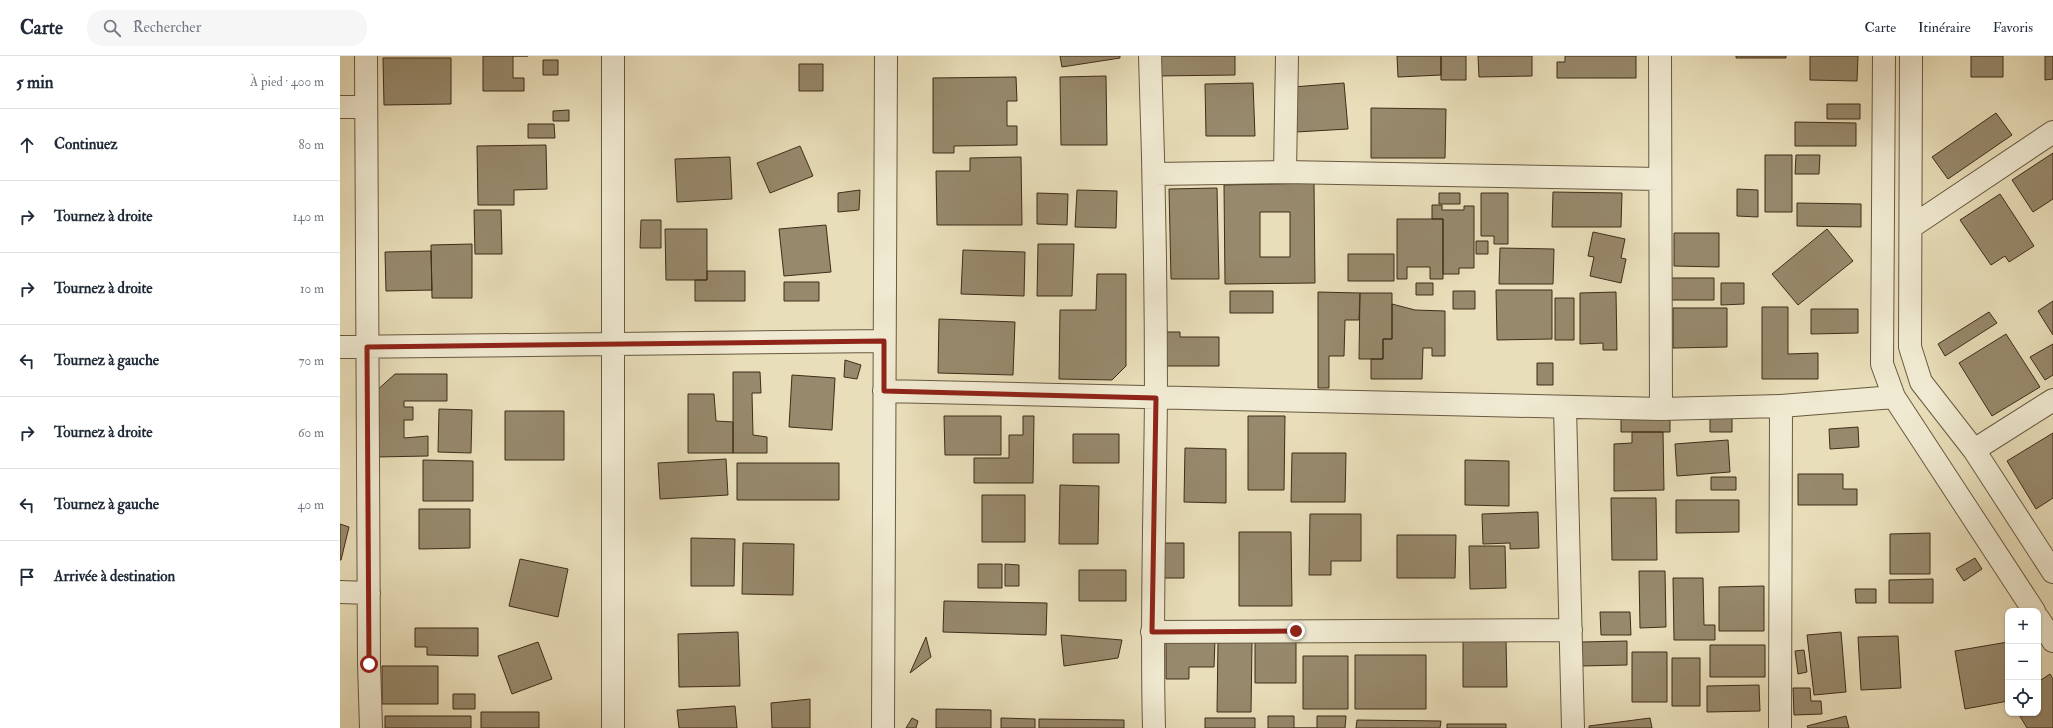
<!DOCTYPE html>
<html lang="fr">
<meta charset="utf-8">
<style>
body{margin:0;font-family:"IM FELL Double Pica",serif;background:#f6f6f7;color:#1f2937}
.controls{position:absolute;right:12px;bottom:12px;display:grid;overflow:hidden;border-radius:8px;box-shadow:0 1px 3px #0004}
.controls button{width:36px;height:36px;display:grid;place-items:center;padding:0;border:0;border-bottom:1px solid #e0e1e3;background:#fff;color:#1f2937;font:20px sans-serif}
.stop{position:absolute;width:12px;height:12px;margin:-9px;border:3px solid #8f2418;border-radius:50%;background:#fff}
.stop.end{background:#8f2418;border-color:#fff;box-shadow:0 1px 4px #0008}
.list{margin:0;padding:0;list-style:none}
h2{display:flex;justify-content:space-between;align-items:center;height:52px;margin:0;padding:0 16px;font-size:17px}
h2 small{font-size:13px;font-weight:400;color:#747a83}
.list li{display:grid;grid-template-columns:26px 1fr auto;gap:12px;align-items:center;box-sizing:border-box;height:72px;padding:0 16px;border-top:1px solid #e0e1e3}
.list b{display:block;font-size:15px;white-space:nowrap}
.list em{font-size:13px;font-style:normal;color:#747a83}
.icon{flex:none;width:22px;height:22px;fill:none;stroke:currentColor;stroke-width:2;stroke-linecap:round;stroke-linejoin:round}
.map{position:relative;flex:none;width:1713px;height:672px;overflow:hidden}
header{display:flex;align-items:center;gap:24px;box-sizing:border-box;height:56px;padding:0 20px;background:#fff;border-bottom:1px solid #e0e1e3}
header strong{font-size:19px}
nav{display:flex;gap:22px;margin-inline-start:auto;font-size:14px}
.search{width:280px;height:36px;background:#f6f6f7;display:flex;align-items:center;gap:10px;box-sizing:border-box;padding:0 14px;border-radius:16px;color:#747a83;font-size:15px}
main{display:flex}
aside{flex:1;background:#fff}
.map>svg:first-child{display:block}
</style>
<header>
<strong>Carte</strong>
<div class="search"><svg class="icon" aria-label="search" viewBox="0 0 24 24"><circle cx="10" cy="10" r="6"/><path d="M15 15l6 6"/></svg>Rechercher</div>
<nav><a>Carte</a><a>Itinéraire</a><a>Favoris</a></nav>
</header>
<main>
<aside>
<h2>5 min<small>À pied · 400 m</small></h2>
<ul class="list">
<li><svg class="icon" aria-label="ahead" viewBox="0 0 24 24"><path d="M12 20V5M6 11l6-6 6 6"/></svg><div><b>Continuez</b></div><em>80 m</em></li>
<li><svg class="icon" aria-label="right" viewBox="0 0 24 24"><path d="M7 20v-9h11M14 6l5 5-5 5"/></svg><div><b>Tournez à droite</b></div><em>140 m</em></li>
<li><svg class="icon" aria-label="right" viewBox="0 0 24 24"><path d="M7 20v-9h11M14 6l5 5-5 5"/></svg><div><b>Tournez à droite</b></div><em>10 m</em></li>
<li><svg class="icon" aria-label="left" viewBox="0 0 24 24"><path d="M17 20v-9H6M10 6l-5 5 5 5"/></svg><div><b>Tournez à gauche</b></div><em>70 m</em></li>
<li><svg class="icon" aria-label="right" viewBox="0 0 24 24"><path d="M7 20v-9h11M14 6l5 5-5 5"/></svg><div><b>Tournez à droite</b></div><em>60 m</em></li>
<li><svg class="icon" aria-label="left" viewBox="0 0 24 24"><path d="M17 20v-9H6M10 6l-5 5 5 5"/></svg><div><b>Tournez à gauche</b></div><em>40 m</em></li>
<li><svg class="icon" aria-label="arrive" viewBox="0 0 24 24"><path d="M6 21V4h12l-3 4 3 4H6"/></svg><div><b>Arrivée à destination</b></div></li>
</ul>
</aside>
<div class="map">
<svg width="1713" height="672" viewBox="0 0 1713 672">
<rect width="100%" height="100%" fill="#e8deb9"/>
<filter id="stains"><feTurbulence type="fractalNoise" baseFrequency=".005" numOctaves="4"/><feColorMatrix values="0 0 0 0 .2 0 0 0 0 .09 0 0 0 0 .02 0 0 0 .5 -.17"/></filter>
<radialGradient id="worn" r=".72"><stop offset=".6" stop-color="#630" stop-opacity="0"/><stop offset="1" stop-color="#630" stop-opacity=".3"/></radialGradient>
<path fill="#97896c" stroke="#3f2d19" fill-rule="evenodd" d="M143,0h45h-15v22h11v13h-41z
M720,0h60v2l-58,9z
M816,0h79v19l-79,1z
M1057,0h44v19l-43,2z
M1101,0h25v24h-25z
M1138,0h54v20l-53,1z
M1225,0h71v22h-79v-16h8z
M1396,0h50v2h-50z
M1470,0h48l-1,25 -47,-1z
M1631,0h32v21h-32z
M1705,0h8v23l-8,1z
M43,2h68v46l-67,1z
M203,4h15v15h-15z
M459,8h24v27h-24z
M766,20l1,69h-46l-1,-68z
M676,21l1,24h-10v25h10v19l-63,1v7h-21v-75z
M913,27l2,53h-49l-1,-52z
M1004,27l4,46 -52,3 -3,-45z
M1487,48h33v15h-33z
M1031,52l75,1 -1,49h-74z
M229,54v11h-16v-10z
M1656,57l16,22 -64,44 -16,-22z
M1455,66l61,1v23h-61z
M188,68h26l1,14h-27z
M206,89l1,44 -33,1v15h-36l-1,-59z
M460,90l13,30 -43,17 -13,-30z
M1713,97v46l-20,13 -21,-32z
M1425,99h27v57h-27z
M1456,99h24l-1,19h-24z
M390,101l2,42 -55,3 -2,-43z
M681,101l1,68h-85l-1,-54h34v-13z
M974,127l1,100 -90,1 -1,-99zM920,156h30v45h-30z
M877,132l2,91h-48l-2,-90z
M1397,133l21,1v27l-21,-1z
M520,134l-1,20 -21,2v-19z
M737,134l40,1 -1,37 -41,-1z
M1213,136l69,1 -1,34h-69z
M697,137l31,1 -1,31 -30,-1z
M1099,137h21v11h-21z
M1141,137h27v51h-14v-8h-13z
M1660,138l34,52 -25,16 -4,-6 -14,9 -31,-45z
M1457,147l64,1v23l-64,-1z
M1092,149h10v5h22v-4h10v62h-15v6h-16v-55h-11z
M134,154h27l1,44h-27z
M1057,163h46v60h-13v-12h-23v12h-10z
M301,164h20v28h-21z
M486,169l5,47 -47,4 -5,-47z
M325,173h42v51h-41z
M1487,173l26,32 -55,44 -26,-31z
M1253,176l32,7 -4,19 5,1 -5,24 -31,-7 4,-19 -6,-1z
M1334,177h45v34l-45,-1z
M1136,185h12v13h-12z
M132,188v54h-40l-1,-53z
M698,188h36l-2,52h-35z
M1160,192l54,1 -1,35h-54z
M623,194l62,2 -1,44 -63,-2z
M91,195l1,39 -46,1 -1,-39z
M1008,198h46v27h-46z
M367,215h38v30h-50v-21h12z
M757,218h29v92l-14,14 -53,-1 1,-69h36z
M1330,222h44v22h-44z
M444,226h35v19h-35z
M1076,227h17v12h-17z
M1381,227h23v21l-23,1z
M1156,234h56v49l-55,1z
M890,235h43v22h-43z
M1113,235h22v18h-22z
M978,236l42,1 -1,27h-14l-1,36h-15v32h-11z
M1276,236l1,58h-14v-7l-23,1v-51z
M1020,237h32v46h-9v20h-24z
M1215,242h19v42h-19z
M1713,245v34l-15,-24z
M1052,248l23,6 30,1v45h-13v-8h-9l-1,31h-51v-20h12v-20h9z
M1422,251h26v47l30,-1v26h-56z
M1333,252h54v39l-54,1z
M1471,253h47v24l-47,1z
M1649,256l8,11 -52,33 -7,-12z
M599,263l76,3 -2,53 -75,-2z
M826,276h14v5h39v29h-53z
M1666,278l34,53 -48,29 -33,-53z
M1713,288v31l-8,5 -15,-23z
M505,304l16,5 -4,14 -13,-2z
M1197,307h16v22h-16z
M393,316h27l1,21h-9l1,42 14,2v16h-34z
M55,318h52v27h-43v6h9v13h-9v18l24,-2v20l-52,1 -1,-65z
M452,319l43,3 -3,52 -43,-3z
M348,338h26l2,27 17,1v31h-45z
M99,353l33,1 -1,43 -33,-1z
M165,355h59v49h-59z
M604,360h57v39h-56z
M683,360h11l-1,67h-59v-25h35v-23h14z
M908,360h37l-1,74h-36z
M1281,360h49v16h-49z
M1370,361h22v15h-22z
M1518,371l1,20 -29,2 -1,-20z
M1292,376h31l1,58 -50,1v-47l18,-1z
M1713,377v65l-17,11 -29,-48z
M733,378h46v29h-46z
M1388,384l2,32 -53,4 -2,-32z
M845,392l41,1v54l-42,-1z
M952,397h54l-1,49h-54z
M386,403l2,36 -68,4 -2,-36z
M83,404l50,1v40h-50z
M1125,404l44,1v45l-44,-1z
M397,407h102v37h-102z
M1458,418h45v15h14v16h-59z
M1371,421h25v13h-25z
M720,429l39,1 -1,58h-39z
M642,439h43v47h-43z
M1271,442h45l1,62h-45z
M1336,444h63v32l-63,1z
M79,453h51v39l-51,1z
M1198,456l1,36 -29,1v-6l-27,1 -1,-30z
M970,458h51v47h-30v14h-22z
M0,468l9,3 -8,33h-1z
M899,476h52l1,74h-53z
M1590,477v41h-40v-40z
M1057,479h59l-1,43h-58z
M351,482l44,1 -1,47h-43z
M403,487l51,1 -1,51 -51,-1z
M821,487h23v35h-23z
M1129,490h36l1,42 -36,1z
M1635,502l7,11 -18,12 -8,-12z
M180,503l48,10 -10,48 -49,-11z
M638,508h24v24h-24z
M665,508l14,1v21h-14z
M739,514h47v31h-47z
M1299,515h26l1,56 -26,1z
M1333,522h30l1,47h11v15h-41z
M1593,523v24h-44v-23z
M1424,530v45h-45v-44z
M1515,533h21v14h-20z
M604,545l103,2 -1,32 -103,-3z
M1260,556h30l1,23h-30z
M75,572h63v28l-51,-1v-8h-12z
M915,575h41v52h-41z
M398,576l2,54 -61,1 -1,-53z
M1501,576l5,60 -32,3 -7,-60z
M721,579l61,5 -4,18 -54,8z
M1558,580l3,52 -40,2 -3,-53z
M586,581l5,20 -21,16z
M826,584h49l-1,27h-25v12h-23z
M1123,584h43l1,47h-44z
M1287,585v24l-45,1v-24z
M198,586l14,37 -40,15 -14,-38z
M878,586h34l-1,70h-34z
M1668,586v59l-43,8 -10,-58z
M1370,589h55v32h-55z
M1464,594l3,22 -9,2 -3,-23z
M1292,596h35v50h-35z
M1015,599h71v54h-71z
M963,600h45v53h-45z
M1332,602h28v48h-28z
M42,610h56v38h-56z
M1710,618l3,5v49h-26l-9,-15h20v-31z
M1419,629l1,26 -53,1v-26z
M1453,632h17l1,13h10l1,13 -28,1z
M113,638h22v15h-22z
M470,643v29h-38l-1,-25z
M395,650l2,22h-58l-2,-18z
M596,653l55,1v18h-55z
M141,656h58v16h-58z
M45,660h86v12h-86z
M928,660h26v12h23v-12h29l-1,12h-77z
M1506,660l3,12h-41l-1,-2z
M572,662l6,3 -2,7h-10z
M661,662l34,1v9h-34z
M865,662h50v10h-50z
M1310,662l2,10h-63v-2z
M699,663l85,1v8h-85z
M1017,664l84,1 -1,7h-84z
M1107,668h59v4h-59z"/>
<g fill="none" stroke-linecap="round" stroke-linejoin="round">
<g stroke="#695941" stroke-width="24">
<path id="minor" d="M26,0l3,608 2,64
M273,0v672
M810,0c4,114 6,227 6,341 -1,110 -5,221 -2,331
M1320,0l1,353
M1544,0l-2,308 12,33 140,214
M1571,0l-1,291 11,35 53,68 79,122
M0,51h26
M945,116l2,-116
M814,118l131,-2 374,7
M1571,171l142,-95
M0,291l544,-6
M544,335l777,18 120,-3 113,-9
M1225,352l8,320
M1634,394l79,-50
M0,536l29,1
M1698,562l15,23
M812,576l419,-2
M543,672l3,-672
M1440,672l1,-322"/>
</g>
<use href="#minor" stroke="#f0ead2" stroke-width="22"/>
</g>
<g fill="none" stroke-linecap="round" stroke-linejoin="round">
<path stroke="#8f2418" stroke-width="5" d="M29,608l-2,-317 517,-6v50l272,7 -4,234 144,-1"/>
</g>
<rect width="100%" height="100%" filter="url(#stains)"/>
<rect width="100%" height="100%" fill="url(#worn)"/>
</svg>
<div class="controls">
<button>+</button>
<button>−</button>
<button><svg class="icon" aria-label="locate" viewBox="0 0 24 24"><circle cx="12" cy="12" r="6"/><path d="M12 2v4M12 18v4M2 12h4M18 12h4"/></svg></button>
</div>
<div class="stop" style="left:29px;top:608px"></div>
<div class="stop end" style="left:956px;top:575px"></div>
</div>
</main>
